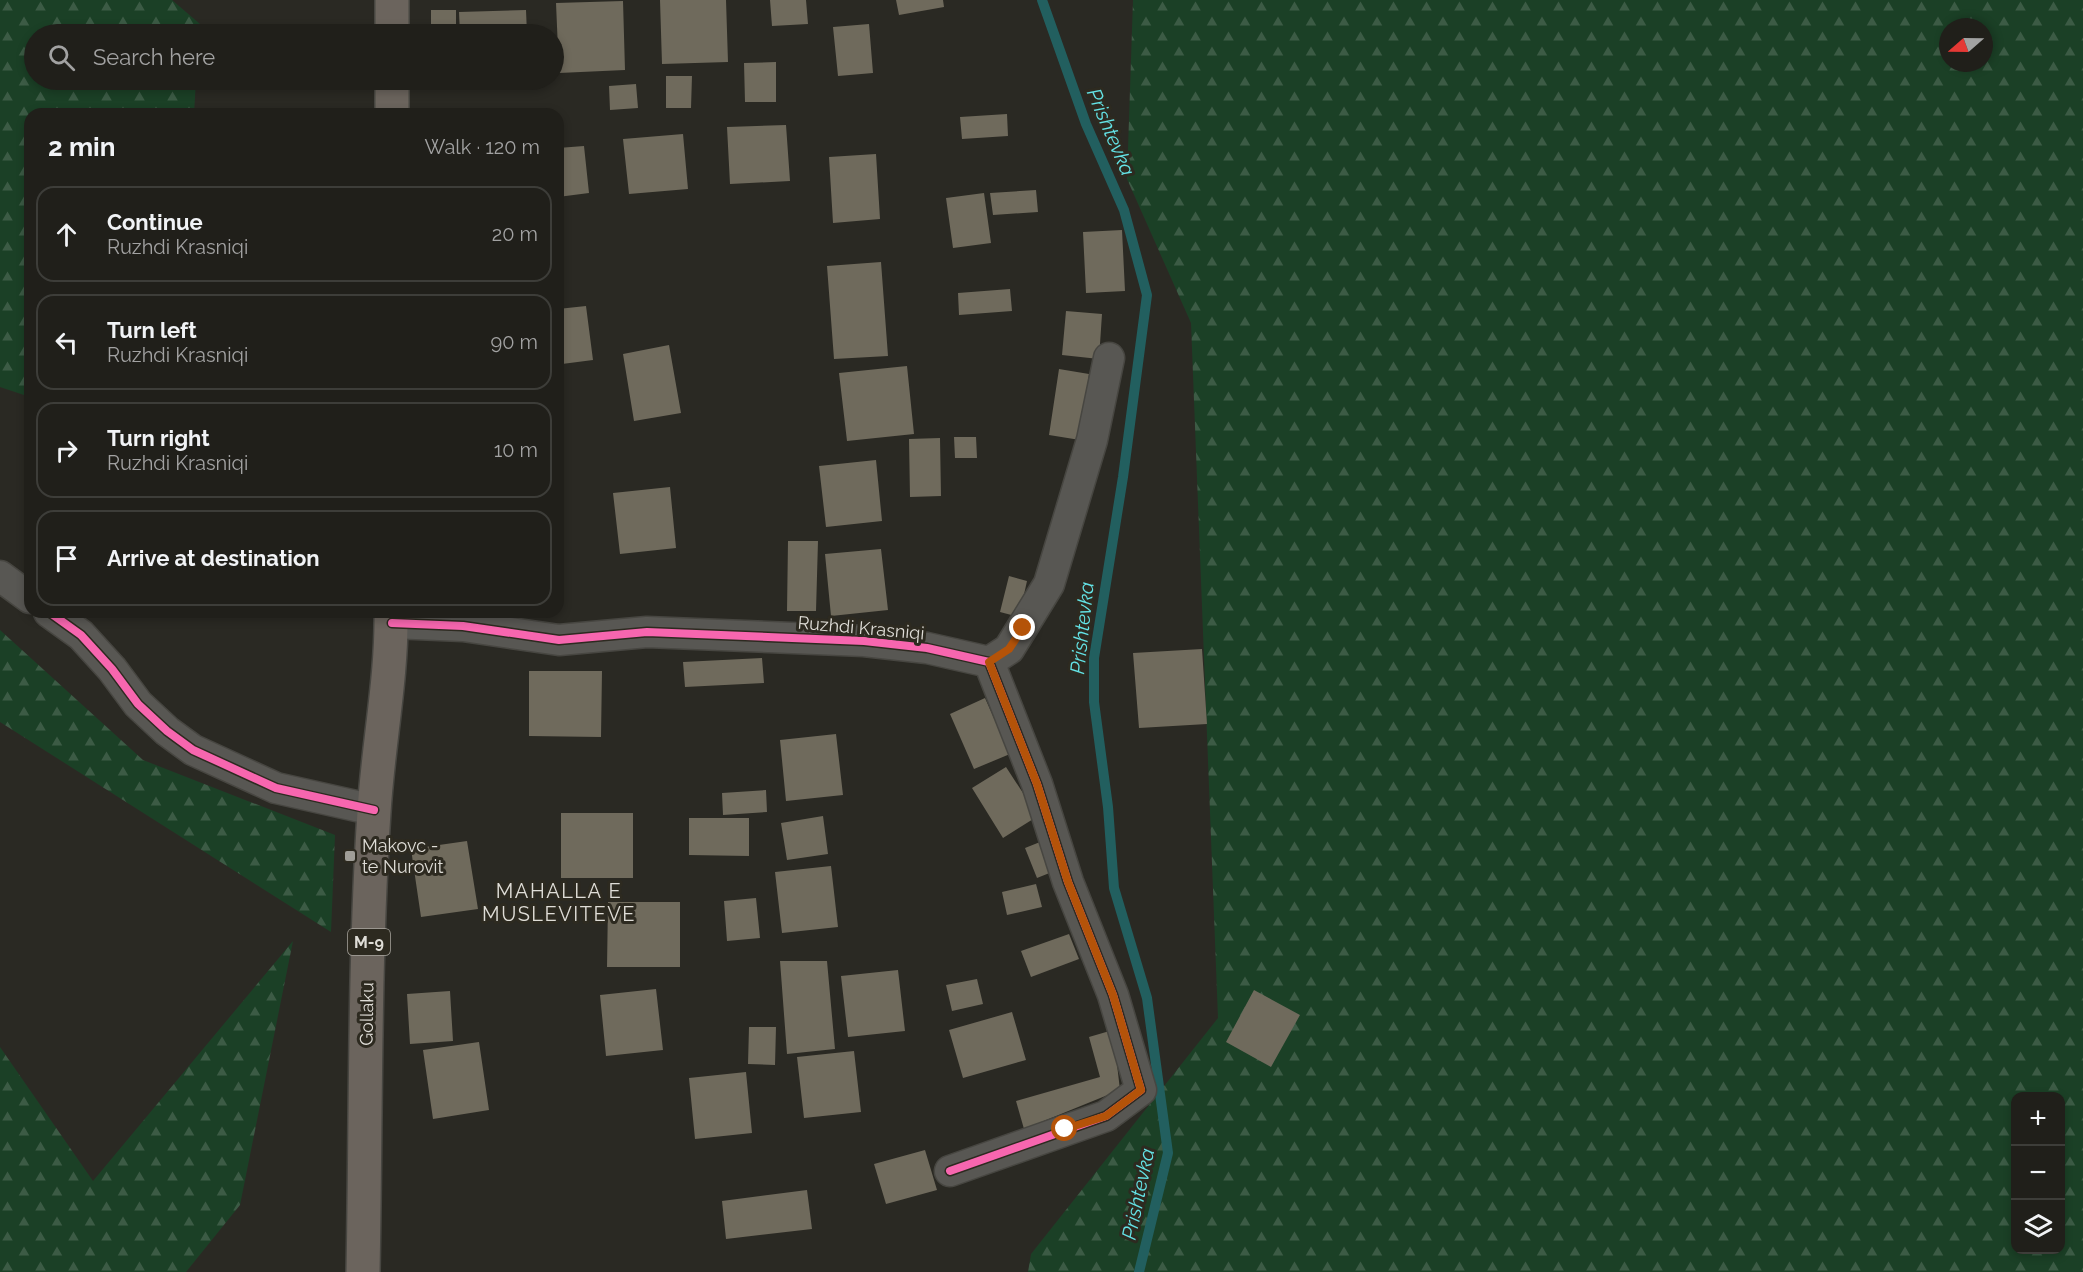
<!DOCTYPE html>
<meta charset="utf-8">
<style>
body{margin:0;font-family:Raleway,sans-serif;background:#2d2c27;color:#f1f3f6}
.controls{position:absolute;right:18px;bottom:18px;display:grid;overflow:hidden;border-radius:12px;box-shadow:0 3px 9px #0003}
.controls button{width:54px;height:54px;display:grid;place-items:center;padding:0;border:0;border-bottom:2px solid #3d3d39;background:#201f1a;color:#f1f3f6;font:30px sans-serif}
.compass{position:absolute;left:1939px;top:18px;width:54px;height:54px;border-radius:50%;background:#201f1a;box-shadow:0 3px 9px #0003;rotate:250deg}
.stop{position:absolute;width:18px;height:18px;margin:-14px;border:4px solid #b45309;border-radius:50%;background:#fff}
.stop.end{background:#b45309;border-color:#fff;box-shadow:0 2px 6px #0008}
.list{margin:0;padding:0;list-style:none}
h2{display:flex;justify-content:space-between;align-items:center;height:78px;margin:0;padding:0 24px;font-size:26px}
h2 small{font-size:20px;font-weight:400;color:#a2a2a2}
.list li{display:grid;grid-template-columns:39px 1fr auto;gap:18px;align-items:center;box-sizing:border-box;height:96px;margin:0 12px 12px;padding:0 12px;border:2px solid #3d3d39;border-radius:18px}
.list b{display:block;font-size:22px;white-space:nowrap}
.list p{margin:0;font-size:20px;white-space:nowrap;color:#a2a2a2}
.list em{font-size:20px;font-style:normal;color:#a2a2a2}
.icon{flex:none;width:33px;height:33px;fill:none;stroke:currentColor;stroke-width:2;stroke-linecap:round;stroke-linejoin:round}
.map{position:relative;flex:none;width:2083px;height:1272px;overflow:hidden}
.search{position:absolute;background:#201f1a;box-shadow:0 3px 9px #0003;left:24px;top:24px;width:540px;height:66px;display:flex;align-items:center;gap:15px;box-sizing:border-box;padding:0 21px;border-radius:33px;color:#a2a2a2;font-size:22px}
.panel{position:absolute;background:#201f1a;box-shadow:0 3px 9px #0003;left:24px;top:108px;width:540px;height:510px;border-radius:18px}
.map>svg:first-child{display:block}
</style>
<div class="map">
<svg width="2083" height="1272" viewBox="0 0 2083 1272">
<defs>
<pattern id="forest-firs" width="22" height="20" patternUnits="userSpaceOnUse" patternTransform="scale(1.5)"><rect width="22" height="20" fill="#1b4026"/><path d="M5 1l3.5 6h-7zM16 11l3.5 6h-7z" fill="#3c5b45"/></pattern>
</defs>
<rect width="100%" height="100%" fill="#2a2923"/>
<path fill="url(#forest-firs)" fill-rule="evenodd" d="M0,0h172l28,24 -1,10h-165v46h162l-2,34h-164v283l-30,-10z
M1133,0h950v1272h-1055l3,-18 187,-236 -27,-695 -64,-144zM1948,27h36v36h-36zM2016,1096h44v154h-44z
M0,630l143,130 192,75 -4,97 -331,-210z
M293,941l-53,264 -54,67h-186v-225l93,134z"/>
<g fill="none" stroke-linecap="round" stroke-linejoin="round">
<path stroke="#225f5f" stroke-width="10" d="M1042,0l44,124 38,86 23,85 -24,182 -29,181v44l14,105 6,81 33,110 21,155 -29,119"/>
</g>
<path fill="#6f6a5c" d="M660,0h66l2,62 -66,2z
M770,0h36l2,24 -36,2z
M896,0h47l1,7 -45,8z
M623,1l2,69 -66,3 -3,-70z
M431,10h25v19h-25z
M526,10l1,24h-67l-1,-22z
M869,24l4,49 -35,3 -5,-49z
M776,62v40h-31l-1,-39z
M666,76h26l-1,32h-25z
M636,84l2,24 -28,2 -1,-24z
M1007,114l1,22 -46,3 -2,-22z
M786,125l4,56 -60,3 -3,-57z
M683,134l5,55 -59,5 -6,-55z
M584,146l5,47 -31,4v-49z
M876,154l4,65 -47,4 -4,-66z
M1036,190l2,22 -45,3 -3,-22z
M984,193l7,50 -38,5 -7,-50z
M1122,230l3,61 -39,2 -3,-61z
M881,262l7,94 -54,3 -7,-93z
M1010,289l2,22 -53,4 -1,-22z
M586,306l7,54 -31,4 -4,-33v-22z
M1066,311l36,3 -3,45 -37,-4z
M669,345l12,68 -47,8 -11,-67z
M907,366l7,68 -67,7 -8,-68z
M1059,369l30,5 -9,66 -31,-5z
M954,437h22l1,21h-22z
M940,438l1,58 -31,1 -1,-58z
M876,460l6,61 -56,6 -7,-61z
M670,487l6,61 -56,6 -7,-61z
M788,541h30l-2,70h-29z
M881,549l7,61 -57,6 -6,-62z
M1009,576l18,5 -8,36 -19,-5z
M1202,649l5,75 -68,4 -6,-75z
M762,658l2,25 -79,4 -2,-25z
M529,671h73l-1,66 -72,-1z
M985,698l25,56 -36,15 -24,-55z
M836,734l7,61 -57,6 -6,-61z
M1006,767l32,49 -35,22 -31,-50z
M766,790l1,22 -44,3 -1,-22z
M561,813h72v65h-72z
M823,816l5,38 -41,6 -6,-37z
M689,818h60v38l-60,-1z
M467,841l11,68 -57,8 -10,-68z
M1040,842l12,30 -15,6 -12,-30z
M831,866l7,61 -56,6 -7,-61z
M1036,884l6,23 -35,8 -5,-23z
M756,898l4,40 -33,3 -3,-40z
M608,902h72v65h-73z
M1069,934l10,25 -48,18 -10,-26z
M780,961h47l8,88 -48,5z
M898,970l7,61 -57,6 -7,-61z
M977,979l6,25 -31,7 -6,-26z
M656,989l7,61 -57,6 -6,-61z
M1254,990l46,25 -29,52 -45,-25z
M450,991l3,50 -43,3 -3,-50z
M1012,1012l14,48 -63,18 -14,-48z
M749,1027h27l-1,38 -27,-1z
M1113,1030l7,60 -96,39 -8,-28 84,-24 -11,-40z
M479,1042l10,68 -56,9 -10,-69z
M854,1051l7,61 -57,6 -7,-61z
M746,1072l6,61 -57,6 -6,-61z
M925,1150l12,40 -51,14 -12,-40z
M807,1190l5,39 -86,10 -4,-38z"/>
<g fill="none" stroke-linecap="round" stroke-linejoin="round">
<g stroke="#474641" stroke-width="33">
<path id="minor" d="M0,576l30,22
M49,612l32,23 31,34 26,35 29,27 26,19 83,38 98,22
M392,623l71,3 96,14 88,-8 217,9 63,7 62,14 48,122 31,98 45,113 28,95 -35,26 -156,55
M989,662l20,-13 40,-65 43,-144 17,-82"/>
</g>
<g stroke="#474641" stroke-width="36">
<path id="primary" d="M392,34v-34
M392,114v-34
M363,1272c3,-153 1,-307 11,-460 4,-67 18,-133 17,-200"/>
</g>
<use href="#minor" stroke="#585753" stroke-width="30"/>
<use href="#primary" stroke="#6b645d" stroke-width="33"/>
<g stroke="#2d2a20" stroke-width="11">
<path id="cycleway" d="M49,612l32,23 31,34 26,35 29,27 26,19 83,38 98,22
M392,623l71,3 96,14 88,-8 217,9 63,7 62,14 48,122 31,98 45,113 28,95 -35,26 -156,55"/>
</g>
<use href="#cycleway" stroke="#f766af" stroke-width="8"/>
</g>
<g fill="none" stroke-linecap="round" stroke-linejoin="round">
<path stroke="#b45309" stroke-width="8" d="M1023,628l-14,21 -20,13 48,122 31,98 45,113 28,95 -35,26 -41,13"/>
</g>
<rect fill="#a09e98" stroke="#2d2a20" stroke-width="2" x="344" y="850" width="12" height="12" rx="3"/>
<g text-anchor="middle" stroke-width="6" stroke-linejoin="round" paint-order="stroke">
<rect fill="#2d2a20" stroke="#aaa7a0" stroke-width="1.5" x="348" y="929" width="42" height="26" rx="4.5"/>
<g font-size="16" font-weight="bold" fill="#dfddd7">
<text x="369" y="948">M-9</text>
</g>
<g font-size="18" fill="#dfddd7" stroke="#2d2a20">
<text transform="translate(861 628) rotate(5)" y="6">Ruzhdi Krasniqi</text>
<text transform="translate(367 1014) rotate(-89)" y="6">Gollaku</text>
</g>
<g font-size="18" fill="#dfddd7" stroke="#2d2a20" text-anchor="start">
<text x="362" y="852">Makovc -<tspan x="362" dy="21">te Nurovit</tspan></text>
</g>
<g font-size="20" font-style="italic" fill="#64e4e7" stroke="#2d2a20">
<text transform="translate(1111 132) rotate(67)" y="7">Prishtevka</text>
<text transform="translate(1082 628) rotate(-84)" y="7">Prishtevka</text>
<text transform="translate(1138 1194) rotate(-78)" y="7">Prishtevka</text>
</g>
<g font-size="20" letter-spacing="1.5" fill="#dfddd7" stroke="#2d2a20">
<text x="559" y="898">MAHALLA E<tspan x="559" dy="23">MUSLEVITEVE</tspan></text>
</g>
</g>
</svg>
<div class="controls">
<button>+</button>
<button>−</button>
<button><svg class="icon" aria-label="layers" viewBox="0 0 24 24"><path d="M12 4l9 5-9 5-9-5zM3 14l9 5 9-5"/></svg></button>
</div>
<svg class="compass" viewBox="-18 -18 36 36"><path d="M0-13l5 13h-10z" fill="#e53935"/><path d="M0 13l5-13h-10z" fill="#a2a2a2"/></svg>
<div class="stop" style="left:1065px;top:1129px"></div>
<div class="stop end" style="left:1023px;top:628px"></div>
<div class="search"><svg class="icon" aria-label="search" viewBox="0 0 24 24"><circle cx="10" cy="10" r="6"/><path d="M15 15l6 6"/></svg>Search here</div>
<section class="panel">
<h2>2 min<small>Walk · 120 m</small></h2>
<ul class="list">
<li><svg class="icon" aria-label="ahead" viewBox="0 0 24 24"><path d="M12 20V5M6 11l6-6 6 6"/></svg><div><b>Continue</b><p>Ruzhdi Krasniqi</p></div><em>20 m</em></li>
<li><svg class="icon" aria-label="left" viewBox="0 0 24 24"><path d="M17 20v-9H6M10 6l-5 5 5 5"/></svg><div><b>Turn left</b><p>Ruzhdi Krasniqi</p></div><em>90 m</em></li>
<li><svg class="icon" aria-label="right" viewBox="0 0 24 24"><path d="M7 20v-9h11M14 6l5 5-5 5"/></svg><div><b>Turn right</b><p>Ruzhdi Krasniqi</p></div><em>10 m</em></li>
<li><svg class="icon" aria-label="arrive" viewBox="0 0 24 24"><path d="M6 21V4h12l-3 4 3 4H6"/></svg><div><b>Arrive at destination</b></div></li>
</ul>
</section>
</div>
